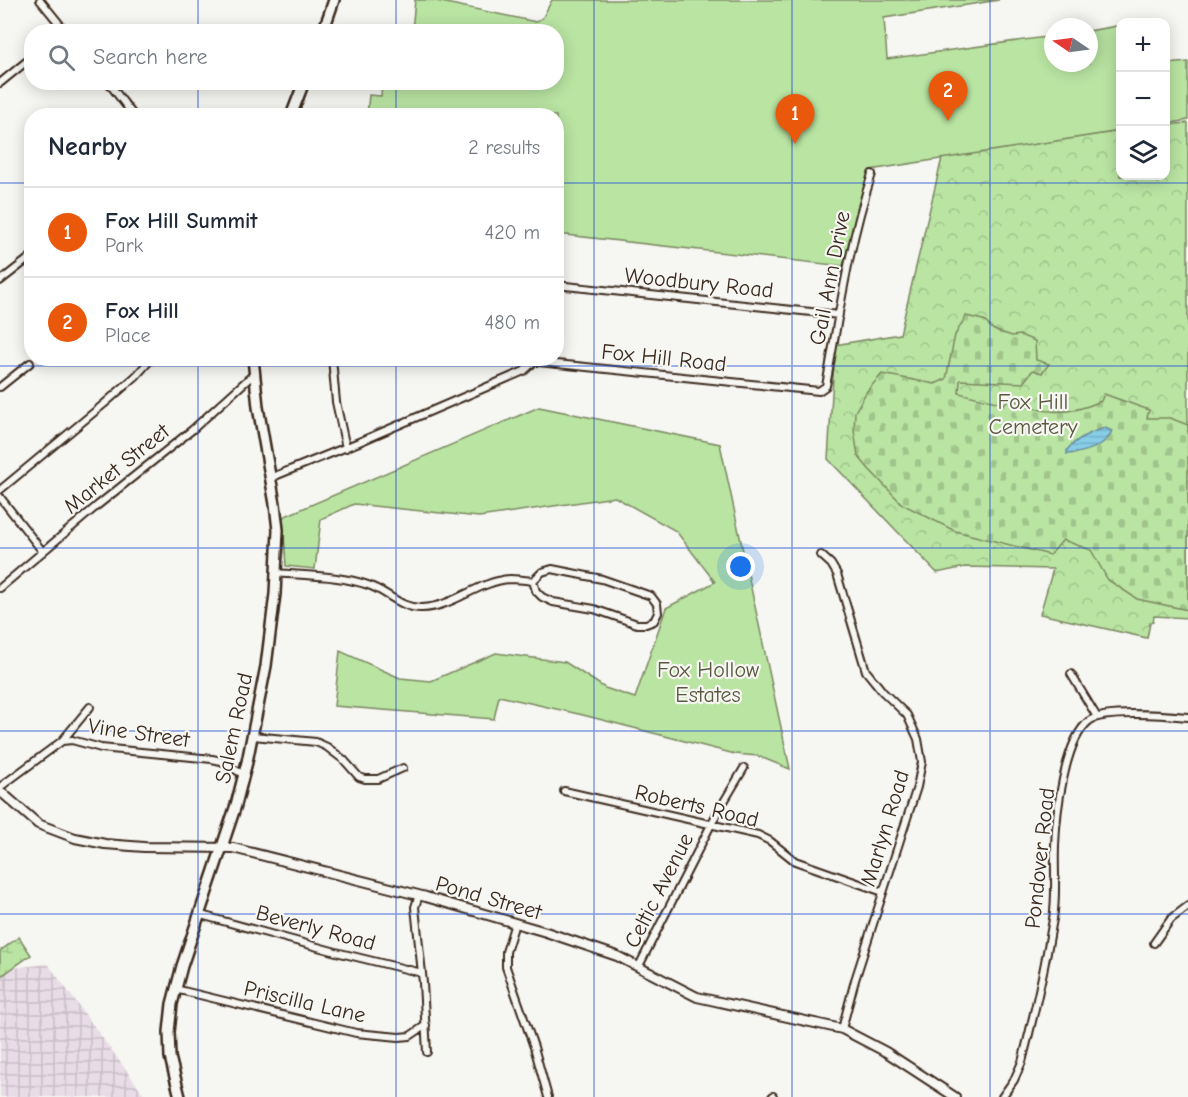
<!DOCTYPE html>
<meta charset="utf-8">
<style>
body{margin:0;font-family:"Comic Neue",sans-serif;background:#f2f2f3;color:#1f2937}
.controls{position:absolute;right:18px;top:18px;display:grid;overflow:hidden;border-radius:12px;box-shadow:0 3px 15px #0003}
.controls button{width:54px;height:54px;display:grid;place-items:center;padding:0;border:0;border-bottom:2px solid #e0e1e3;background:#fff;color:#1f2937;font:30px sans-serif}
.compass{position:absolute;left:1044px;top:18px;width:54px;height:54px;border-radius:50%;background:#fff;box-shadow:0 3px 15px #0003;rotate:283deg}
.you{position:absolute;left:741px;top:567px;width:21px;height:21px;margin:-15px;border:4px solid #fff;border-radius:50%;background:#1a73e8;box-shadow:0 0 0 9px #1a73e833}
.badge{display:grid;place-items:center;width:39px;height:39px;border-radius:50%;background:#ea580c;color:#fff;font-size:20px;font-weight:700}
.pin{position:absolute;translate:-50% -50px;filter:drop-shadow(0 2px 3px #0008)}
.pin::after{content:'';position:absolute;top:32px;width:21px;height:18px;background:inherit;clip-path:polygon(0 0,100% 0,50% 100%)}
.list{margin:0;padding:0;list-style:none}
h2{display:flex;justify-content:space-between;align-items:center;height:78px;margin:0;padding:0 24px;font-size:26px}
h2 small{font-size:20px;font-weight:400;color:#747a83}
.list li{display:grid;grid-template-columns:39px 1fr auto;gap:18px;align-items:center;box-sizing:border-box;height:90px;padding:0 24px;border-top:2px solid #e0e1e3}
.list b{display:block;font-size:22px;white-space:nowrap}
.list p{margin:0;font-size:20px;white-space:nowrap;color:#747a83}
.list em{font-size:20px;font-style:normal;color:#747a83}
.icon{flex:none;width:33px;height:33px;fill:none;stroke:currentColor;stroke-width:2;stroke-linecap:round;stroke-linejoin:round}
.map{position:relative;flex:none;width:1188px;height:1097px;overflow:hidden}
.search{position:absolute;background:#fff;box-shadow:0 3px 15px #0003;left:24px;top:24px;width:540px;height:66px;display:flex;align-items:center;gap:15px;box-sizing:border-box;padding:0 21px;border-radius:24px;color:#747a83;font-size:22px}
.panel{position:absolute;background:#fff;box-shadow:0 3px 15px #0003;left:24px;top:108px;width:540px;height:258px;border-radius:24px}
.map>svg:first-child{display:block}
</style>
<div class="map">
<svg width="1188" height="1097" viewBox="0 0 1188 1097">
<defs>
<pattern id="industrial-grid" width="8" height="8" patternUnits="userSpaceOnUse" patternTransform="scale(1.5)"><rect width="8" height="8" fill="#e8dde7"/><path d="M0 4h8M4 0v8" fill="none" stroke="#c8bec6"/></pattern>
<pattern id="forest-crowns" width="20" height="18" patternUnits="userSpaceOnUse" patternTransform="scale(1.5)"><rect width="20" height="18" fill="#b9e4a2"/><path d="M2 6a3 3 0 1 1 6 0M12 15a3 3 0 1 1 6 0" fill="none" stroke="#a0c48b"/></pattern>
<pattern id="wetland-marsh" width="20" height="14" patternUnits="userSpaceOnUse" patternTransform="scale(1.5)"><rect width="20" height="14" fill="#b9e4a2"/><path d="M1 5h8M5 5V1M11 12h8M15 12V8" fill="none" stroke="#a0c48b"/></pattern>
<pattern id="cemetery-stones" width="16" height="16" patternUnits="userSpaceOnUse" patternTransform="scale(1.5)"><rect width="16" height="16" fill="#b9e4a2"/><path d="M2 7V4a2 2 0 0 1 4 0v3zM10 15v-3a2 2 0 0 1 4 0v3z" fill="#a0c48b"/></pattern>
<pattern id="water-rules" width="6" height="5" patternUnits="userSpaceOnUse" patternTransform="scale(1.5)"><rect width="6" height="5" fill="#87cde8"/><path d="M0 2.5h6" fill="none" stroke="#75b0c7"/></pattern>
</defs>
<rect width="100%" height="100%" fill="#f6f6f2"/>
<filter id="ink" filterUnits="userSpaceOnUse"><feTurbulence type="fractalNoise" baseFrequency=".0167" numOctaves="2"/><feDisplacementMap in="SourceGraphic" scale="12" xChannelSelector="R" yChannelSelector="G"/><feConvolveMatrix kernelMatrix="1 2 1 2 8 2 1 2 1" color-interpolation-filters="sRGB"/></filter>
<g filter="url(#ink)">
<path fill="url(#industrial-grid)" d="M48,964l98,133h-146v-120l13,-9z"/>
<path fill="url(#forest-crowns)" stroke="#7a8760" stroke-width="1.5" d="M1188,123v495l-34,-2 -1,6 -3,1 -3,15 -107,-24 13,-45 -88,-2 -28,6 -109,-114 7,-114 65,-11 42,-176 178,-27v45h46v-51z"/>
<path fill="url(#wetland-marsh)" stroke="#7a8760" stroke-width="1.5" d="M19,937l12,18 -31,22v-26z"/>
<path fill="url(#cemetery-stones)" stroke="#7a8760" stroke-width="1.5" d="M966,316l17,4 11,10 18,6 8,-1 15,6 1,19 13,4 -7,9 -9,-3 -10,13 -63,-3 -1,13 45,11 6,-6c31,17 58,18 91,3l3,-7 45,16 -2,8h23l18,7v185l-51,-11 -29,-19 -17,-30 -28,-10 -13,15 -95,-24 -53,-27 -34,-36 -10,-12 -4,-25 1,-19 12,-21 15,-17 53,10 11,-5 9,-44z"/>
<path fill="#b9e4a2" stroke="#7a8760" stroke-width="1.5" d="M415,0h17l104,22 7,-5 9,-17h447l-115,18 3,41 166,-23v27h36v-32l28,-5 3,23v82l-250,39 -27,96 -286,-32 -1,-118h-189l2,-21 12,1 1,-13 174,-1v-50l-144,-1z
M1188,62v58l-22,4v-60z
M539,407l181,37 70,325 -32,-13 -23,-2 -152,-39 -84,-19 -5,23 -160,-13 6,-55 60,27 31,3 65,-28 69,9 40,26 30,10 31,-90 49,-26 -39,-51 -61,-34 -136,20 -125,-13 -33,15 -6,50 -29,-3 -3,-49z"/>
<path fill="url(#water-rules)" stroke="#698c97" stroke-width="1.5" d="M1105,428l7,3c-6,16 -29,22 -45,23v-4c9,-11 25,-19 38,-22z"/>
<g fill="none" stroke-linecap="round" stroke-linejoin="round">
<g stroke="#3b2a1e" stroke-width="10">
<path id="minor" d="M40,0l26,32
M108,82l26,34
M0,83l32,-26
M0,281l32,-25
M556,285l283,30
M332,358l4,44 10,46
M499,358l320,33 7,-5c13,-71 23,-143 46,-212
M0,387l30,-24
M270,478l89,-36 165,-71 11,-10
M0,490l104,-86 32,-28 16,-18
M0,497l43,55
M821,555l10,9 6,10 29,97 17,21 24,23 11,24 4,23 -5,25 -62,193 -13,49
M552,569l50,10 49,17 6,8 1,9 -4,8 -8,3h-9l-43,-15 -41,-7 -11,-5 -6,-6 -3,-10 9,-9z
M276,573c30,3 63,2 92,12 19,6 33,24 54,23 32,-1 56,-27 88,-29 7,0 15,1 23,2
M0,588l98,-83 94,-75 63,-57
M1071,674l26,43
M253,736l63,6 11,5 17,13 15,17 6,2h13l25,-11
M62,741l10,-1 29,8 111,11 9,2 23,14
M0,787l62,-46 28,-34
M564,791l194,44 12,6 25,20 88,31
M419,895l-4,12 8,76 4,69
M201,915l135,37 86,21
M515,923l-9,29v15l28,80 14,50
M1154,943l17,-24 17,-13
M639,966l77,-151 28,-47
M175,989l181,44 43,4 11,-1 16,-11
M772,1097l1,-1
M1002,1097l12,-17 8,-18c12,-47 23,-95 31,-143 4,-24 1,-48 2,-73 1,-31 9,-105 34,-125 15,-11 78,-6 99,-4"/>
</g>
<g stroke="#3b2a1e" stroke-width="12">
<path id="tertiary" d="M0,791l38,33 37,14 30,6 39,3 89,1 193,49 120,35 71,24 80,41 145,32 44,23 69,45"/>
</g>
<g stroke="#3b2a1e" stroke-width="14">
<path id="secondary" d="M323,32l11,-32
M291,116l13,-34
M180,1097l-10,-40 -1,-25 3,-28 10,-38 54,-161 11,-43 19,-96 9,-72 3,-64 -3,-26 -17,-97 -5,-49"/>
</g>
<use href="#minor" stroke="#f6f6f2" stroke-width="6"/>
<use href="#tertiary" stroke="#f6f6f2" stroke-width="8"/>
<use href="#secondary" stroke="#f6f6f2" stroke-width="9"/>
</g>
</g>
<path fill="none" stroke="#1d4ed8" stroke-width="1.5" stroke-opacity="0.55" d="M198,0v32M396,0v32M594,0v1097M792,0v1097M990,0v1097M198,82v34M396,82v34M0,183h32M556,183h632M198,358v739M396,358v739M0,366h1188M0,548h1188M0,731h1188M0,914h1188"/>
<g text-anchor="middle" stroke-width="4.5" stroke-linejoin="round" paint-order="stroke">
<g font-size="22" fill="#3b2a1e" stroke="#f6f6f2">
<text transform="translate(829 278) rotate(-79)" y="8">Gail Ann Drive</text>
<text transform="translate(699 282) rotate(6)" y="8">Woodbury Road</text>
<text transform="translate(664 357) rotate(6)" y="8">Fox Hill Road</text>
<text transform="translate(116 468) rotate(-39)" y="8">Market Street</text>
<text transform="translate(233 728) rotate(-78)" y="8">Salem Road</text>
<text transform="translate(139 732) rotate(8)" y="8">Vine Street</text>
<text transform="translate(697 805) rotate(13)" y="8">Roberts Road</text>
<text transform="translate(884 828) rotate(-73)" y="8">Marlyn Road</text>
<text transform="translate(1039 858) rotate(-84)" y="8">Pondover Road</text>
<text transform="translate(658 890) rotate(-63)" y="8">Celtic Avenue</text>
<text transform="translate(489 897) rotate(16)" y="8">Pond Street</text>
<text transform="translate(316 927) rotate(15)" y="8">Beverly Road</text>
<text transform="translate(305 1001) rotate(13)" y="8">Priscilla Lane</text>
</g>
<g font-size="22" fill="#5a583f" stroke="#f6f6f2">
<text x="1033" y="409">Fox Hill<tspan x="1033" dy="25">Cemetery</tspan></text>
<text x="708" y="677">Fox Hollow<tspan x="708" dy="25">Estates</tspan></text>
</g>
</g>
</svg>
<div class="controls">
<button>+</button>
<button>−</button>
<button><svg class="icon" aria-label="layers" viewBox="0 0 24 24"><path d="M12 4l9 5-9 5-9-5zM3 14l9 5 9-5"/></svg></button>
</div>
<svg class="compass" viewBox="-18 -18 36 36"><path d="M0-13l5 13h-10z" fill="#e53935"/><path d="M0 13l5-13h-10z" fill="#747a83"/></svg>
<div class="you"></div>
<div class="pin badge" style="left:795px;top:144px">1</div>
<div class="pin badge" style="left:948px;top:121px">2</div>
<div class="search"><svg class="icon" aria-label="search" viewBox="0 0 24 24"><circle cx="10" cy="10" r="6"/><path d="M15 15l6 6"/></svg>Search here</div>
<section class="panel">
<h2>Nearby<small>2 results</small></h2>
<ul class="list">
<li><span class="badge">1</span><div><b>Fox Hill Summit</b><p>Park</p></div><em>420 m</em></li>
<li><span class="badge">2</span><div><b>Fox Hill</b><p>Place</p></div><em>480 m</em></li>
</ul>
</section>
</div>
